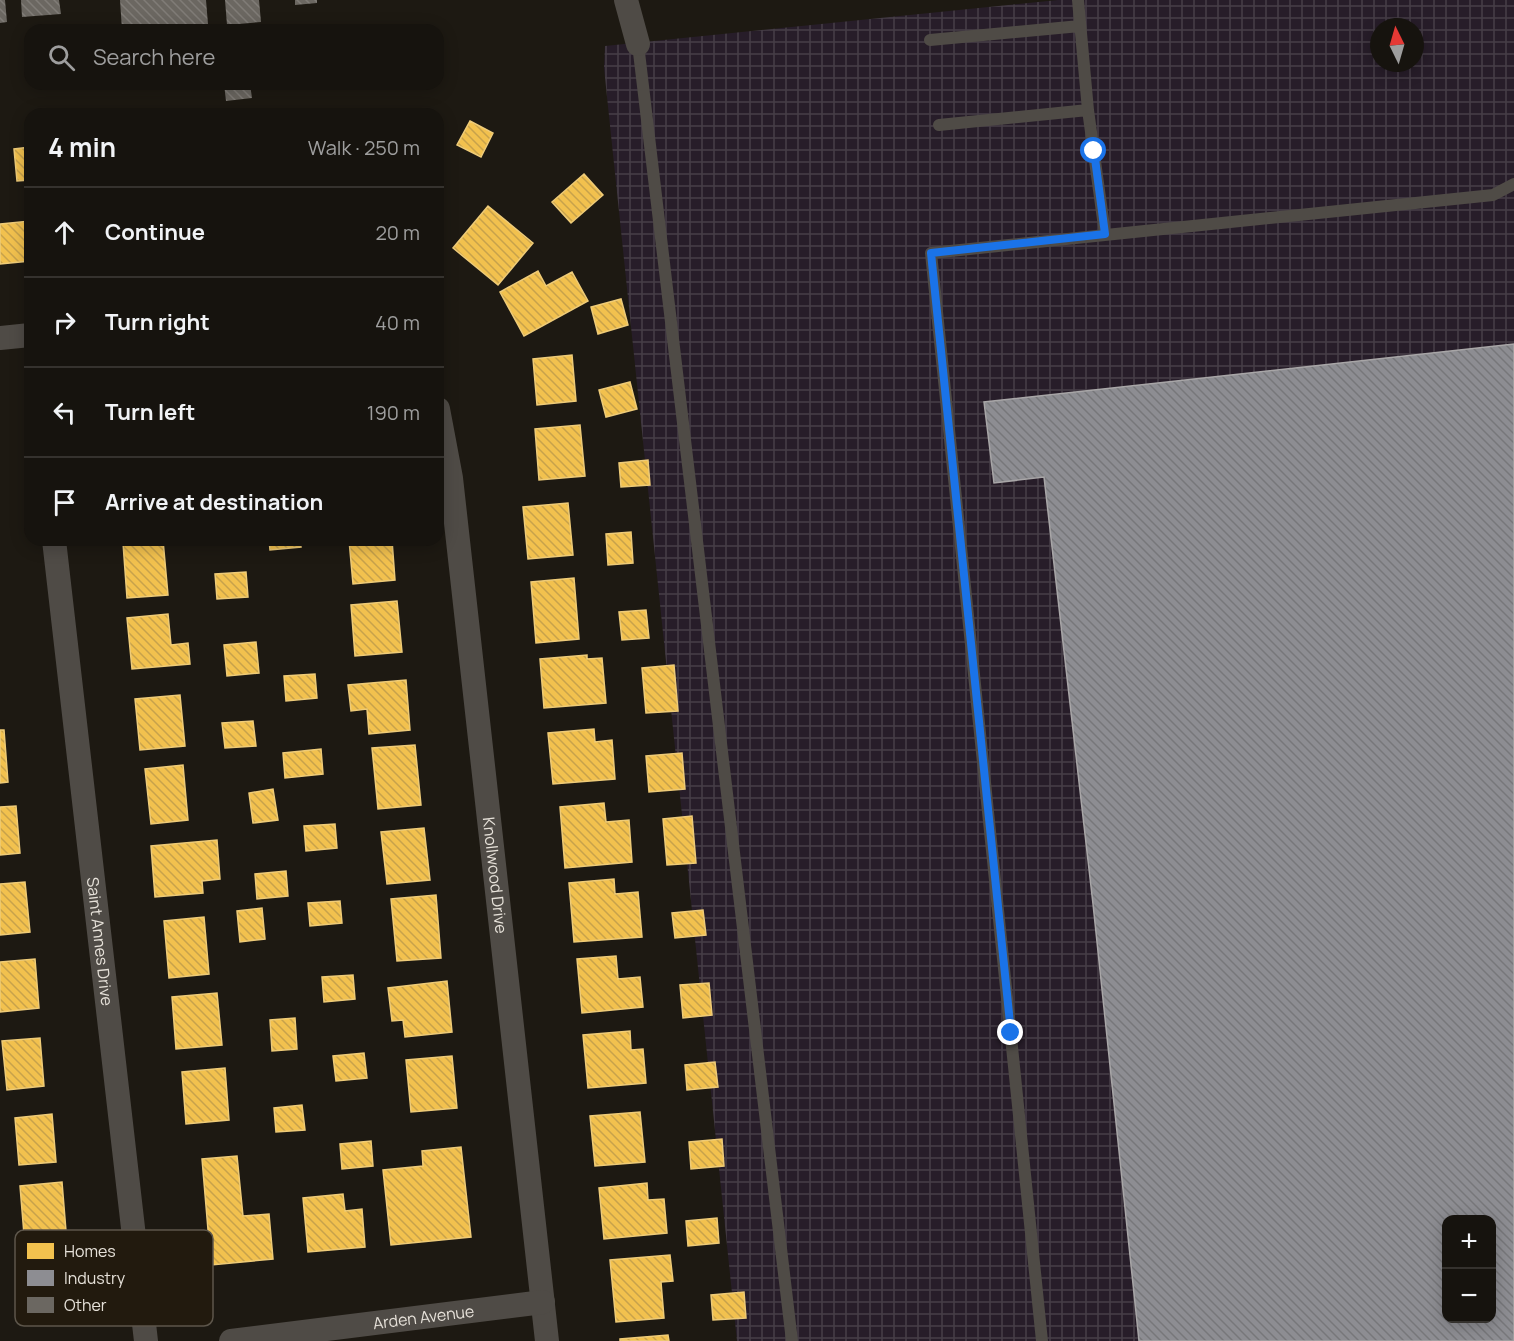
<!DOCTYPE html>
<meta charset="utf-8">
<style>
body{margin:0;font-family:Manrope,sans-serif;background:#1f1c17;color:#f1f3f6}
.controls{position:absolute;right:18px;bottom:18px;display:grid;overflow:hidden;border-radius:12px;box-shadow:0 3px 15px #0003}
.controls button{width:54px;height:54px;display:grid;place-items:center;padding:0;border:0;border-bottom:2px solid #35322e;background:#16130e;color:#f1f3f6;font:30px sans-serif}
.compass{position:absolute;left:1370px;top:18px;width:54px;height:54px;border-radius:50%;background:#16130e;box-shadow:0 3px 15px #0003;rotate:355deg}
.stop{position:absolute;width:18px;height:18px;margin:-14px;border:4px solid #1a73e8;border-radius:50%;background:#fff}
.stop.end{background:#1a73e8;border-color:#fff;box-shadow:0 2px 6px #0008}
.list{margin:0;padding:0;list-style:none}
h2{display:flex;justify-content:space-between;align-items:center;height:78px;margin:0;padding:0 24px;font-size:26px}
h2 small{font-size:20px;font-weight:400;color:#9e9e9e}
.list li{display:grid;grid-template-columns:39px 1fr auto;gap:18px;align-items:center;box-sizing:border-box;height:90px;padding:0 24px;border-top:2px solid #35322e}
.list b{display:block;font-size:22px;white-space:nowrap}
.list em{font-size:20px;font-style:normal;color:#9e9e9e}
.icon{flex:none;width:33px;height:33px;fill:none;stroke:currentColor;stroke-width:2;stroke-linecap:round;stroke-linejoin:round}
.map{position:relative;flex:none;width:1514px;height:1341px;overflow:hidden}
.search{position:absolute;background:#16130e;box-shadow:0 3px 15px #0003;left:24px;top:24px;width:420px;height:66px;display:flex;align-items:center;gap:15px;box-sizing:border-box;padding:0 21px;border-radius:18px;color:#9e9e9e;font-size:22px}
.panel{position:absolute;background:#16130e;box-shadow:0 3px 15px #0003;left:24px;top:108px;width:420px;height:438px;border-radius:18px}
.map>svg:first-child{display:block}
</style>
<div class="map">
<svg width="1514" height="1341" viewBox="0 0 1514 1341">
<defs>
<pattern id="industrial-grid" width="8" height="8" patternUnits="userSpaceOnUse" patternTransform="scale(1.5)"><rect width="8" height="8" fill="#271d29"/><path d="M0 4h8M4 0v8" fill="none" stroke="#463e47"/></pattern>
<pattern id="homes-back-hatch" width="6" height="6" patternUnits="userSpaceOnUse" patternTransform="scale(1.5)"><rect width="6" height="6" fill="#f2c14e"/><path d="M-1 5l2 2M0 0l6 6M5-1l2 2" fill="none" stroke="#c7a24b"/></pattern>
<pattern id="industry-back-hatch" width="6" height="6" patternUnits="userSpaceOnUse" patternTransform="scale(1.5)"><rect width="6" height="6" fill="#8d8d92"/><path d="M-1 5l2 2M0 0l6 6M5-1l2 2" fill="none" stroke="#77777a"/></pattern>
<pattern id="building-back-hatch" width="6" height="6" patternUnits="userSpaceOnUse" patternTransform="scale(1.5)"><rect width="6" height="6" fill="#6b6761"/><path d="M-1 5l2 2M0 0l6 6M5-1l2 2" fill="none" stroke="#807c77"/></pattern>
</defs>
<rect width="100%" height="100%" fill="#1d1912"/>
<path fill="url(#industrial-grid)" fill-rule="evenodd" d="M1058,0h456v1341h-777l-133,-1273 1,-22zM1379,27h36v36h-36zM1446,1220h46v98h-46z"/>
<path fill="url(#homes-back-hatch)" stroke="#eecb78" stroke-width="1.5" d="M325,112h35v2h-35z
M470,121l23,12 -12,24 -24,-12z
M30,147v33l-13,1 -3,-32z
M584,174l19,21 -32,28 -19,-21z
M488,206l45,37 -35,42 -45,-37z
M30,221v40l-30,3v-40z
M538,271l8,15 26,-14 16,29 -64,35 -24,-44z
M621,299l7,26 -30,9 -7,-27z
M572,355l4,46 -39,4 -4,-46z
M630,382l7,27 -31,8 -7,-27z
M580,425l5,51 -46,4 -4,-51z
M648,460l2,25 -29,2 -2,-24z
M568,503l5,52 -45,4 -5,-52z
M631,532l2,31 -25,2 -2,-31z
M163,540l5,55 -41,3 -4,-55z
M269,540h31l1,7 -31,3z
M349,540h43l3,40 -42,4z
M246,572l2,25 -31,2 -2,-25z
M574,578l5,61 -43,4 -5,-61z
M397,601l5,51 -47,4 -4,-51z
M646,610l3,28 -27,2 -3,-28z
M168,614l3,31 17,-2 2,21 -58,5 -5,-51z
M256,642l3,31 -32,3 -3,-31z
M587,655v4l15,-1 4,45 -62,5 -4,-49z
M674,665l4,46 -32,2 -4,-45z
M315,674l2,24 -31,3 -2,-25z
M406,680l4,50 -41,4 -2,-25 -16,2 -3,-26z
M180,695l5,51 -45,4 -5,-51z
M253,721l3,25 -31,2 -3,-25z
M594,729l1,13 17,-2 3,39 -62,5 -5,-51z
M0,730h4l4,52 -8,1z
M415,745l6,60 -43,4 -6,-61z
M321,749l2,25 -38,4 -2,-25z
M682,753l3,36 -36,3 -3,-36z
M183,765l5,55 -37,4 -6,-55z
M273,789l5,31 -25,3 -4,-30z
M604,803l2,19 23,-2 3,42 -67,6 -5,-61z
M16,806l4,47 -20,2v-48z
M692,816l4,47 -29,2 -4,-46z
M335,824l2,24 -31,3 -2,-25z
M424,828l6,52 -43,4 -6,-52z
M217,840l3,39 -18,2 1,12 -48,4 -4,-51z
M286,871l2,25 -31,3 -2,-25z
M614,879l1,15 23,-2 4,45 -68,5 -5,-59z
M25,882l5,50 -30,3v-51z
M436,895l5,63 -44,3 -6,-62z
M340,901l2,22 -32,3 -2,-23z
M262,908l3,31 -25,3 -3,-31z
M703,910l3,25 -31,3 -3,-25z
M204,917l5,57 -40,4 -5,-57z
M616,956l2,23 22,-2 3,30 -61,6 -5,-54z
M35,959l4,49 -39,4v-50z
M353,975l2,24 -31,3 -2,-25z
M447,981l5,51 -47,5 -2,-17 -11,1 -4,-33z
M709,983l3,32 -29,3 -3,-33z
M217,993l5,52 -46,4 -4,-52z
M295,1018l2,31 -25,2 -2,-31z
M630,1031l1,19 12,-1 3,34 -58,5 -5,-53z
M40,1038l4,48 -37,4 -5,-49z
M364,1053l3,25 -31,3 -3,-25z
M452,1056l5,52 -46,4 -5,-52z
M715,1062l3,25 -31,3 -2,-25z
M225,1068l4,52 -43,4 -4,-52z
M302,1105l3,25 -29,2 -2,-24z
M640,1112l5,50 -50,4 -5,-50z
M52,1114l4,48 -37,3 -4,-47z
M722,1139l2,27 -33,3 -2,-27z
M371,1141l2,25 -31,3 -2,-25z
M461,1147l10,90 -80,8 -8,-75 40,-4 -1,-15z
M237,1156l6,60 26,-2 4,45 -62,6 -9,-106z
M62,1182l8,98 -42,3 -8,-97z
M647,1183l1,17 16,-1 3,34 -63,6 -5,-51z
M343,1194l2,17 17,-2 3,38 -57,5 -5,-54z
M717,1218l2,25 -31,3 -2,-25z
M670,1255l3,26 -12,1 3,36 -48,4 -6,-62z
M744,1292l2,26 -33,2 -2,-25z
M668,1335l1,6h-49v-2z"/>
<path fill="url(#industry-back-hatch)" stroke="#a8a6a7" stroke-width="1.5" fill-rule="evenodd" d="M1514,344v997h-375l-46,-437 -49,-427 -50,6 -10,-81zM1446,1220h46v98h-46z"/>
<path fill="url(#building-back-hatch)" d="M0,0h5l2,22 -7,1z
M21,0h38l2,14 -39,3z
M120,0h86l2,24 -35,3 1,3h-52z
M225,0h34l2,22 -34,3z
M295,0h22v3l-22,2z
M224,84h26l2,14 -26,3z"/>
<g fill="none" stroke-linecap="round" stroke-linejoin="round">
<path stroke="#4f4b46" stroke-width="12" d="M1078,0l10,110 17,124
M930,40l150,-14
M638,44l154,1297
M939,125l149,-15
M1042,1341l-111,-1088 562,-58 21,-11"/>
<g stroke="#4f4b46" stroke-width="24">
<path d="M626,0l12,44"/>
<path d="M0,338l30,-3"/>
<path id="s1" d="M438,409l13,69 96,863"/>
<path id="s2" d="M54,540l92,801"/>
<path id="s3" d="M231,1341l312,-39"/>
</g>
</g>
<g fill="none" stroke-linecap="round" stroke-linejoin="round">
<path stroke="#1a73e8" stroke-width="8" d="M1011,1033l-80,-780 174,-19 -11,-83"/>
</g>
<g text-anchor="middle" stroke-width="6" stroke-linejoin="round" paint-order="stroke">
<g font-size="16" fill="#e6e1d9" stroke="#221a0e">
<text dy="6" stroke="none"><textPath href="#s1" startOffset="470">Knollwood Drive</textPath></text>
<text dy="6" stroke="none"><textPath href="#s2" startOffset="404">Saint Annes Drive</textPath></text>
<text dy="6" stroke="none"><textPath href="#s3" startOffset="194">Arden Avenue</textPath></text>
</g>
</g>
<rect x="15" y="1230" width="198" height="96" rx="9" fill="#221a0e" stroke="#5d564b" stroke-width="1.5"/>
<rect x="27" y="1243" width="27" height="16" fill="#f2c14e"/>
<rect x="27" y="1270" width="27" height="16" fill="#8d8d92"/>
<rect x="27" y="1297" width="27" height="16" fill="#6b6761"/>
<g font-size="16" fill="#e6e1d9">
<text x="64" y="1257">Homes</text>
<text x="64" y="1284">Industry</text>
<text x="64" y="1311">Other</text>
</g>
</svg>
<div class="controls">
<button>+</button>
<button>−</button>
</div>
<svg class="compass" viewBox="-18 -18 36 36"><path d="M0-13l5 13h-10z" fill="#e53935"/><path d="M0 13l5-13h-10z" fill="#9e9e9e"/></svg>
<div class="stop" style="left:1094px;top:151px"></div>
<div class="stop end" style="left:1011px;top:1033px"></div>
<div class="search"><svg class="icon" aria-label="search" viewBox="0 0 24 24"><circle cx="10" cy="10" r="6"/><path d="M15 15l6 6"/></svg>Search here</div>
<section class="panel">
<h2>4 min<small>Walk · 250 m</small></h2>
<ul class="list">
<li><svg class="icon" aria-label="ahead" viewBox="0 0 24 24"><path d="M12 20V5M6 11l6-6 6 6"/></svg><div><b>Continue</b></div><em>20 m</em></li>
<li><svg class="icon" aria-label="right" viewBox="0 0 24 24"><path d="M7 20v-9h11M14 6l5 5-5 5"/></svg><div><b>Turn right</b></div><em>40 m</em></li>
<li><svg class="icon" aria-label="left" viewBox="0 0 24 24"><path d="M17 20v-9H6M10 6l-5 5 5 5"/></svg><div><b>Turn left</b></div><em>190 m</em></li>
<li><svg class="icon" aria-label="arrive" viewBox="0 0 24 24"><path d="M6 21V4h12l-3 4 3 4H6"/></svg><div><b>Arrive at destination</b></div></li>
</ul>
</section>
</div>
